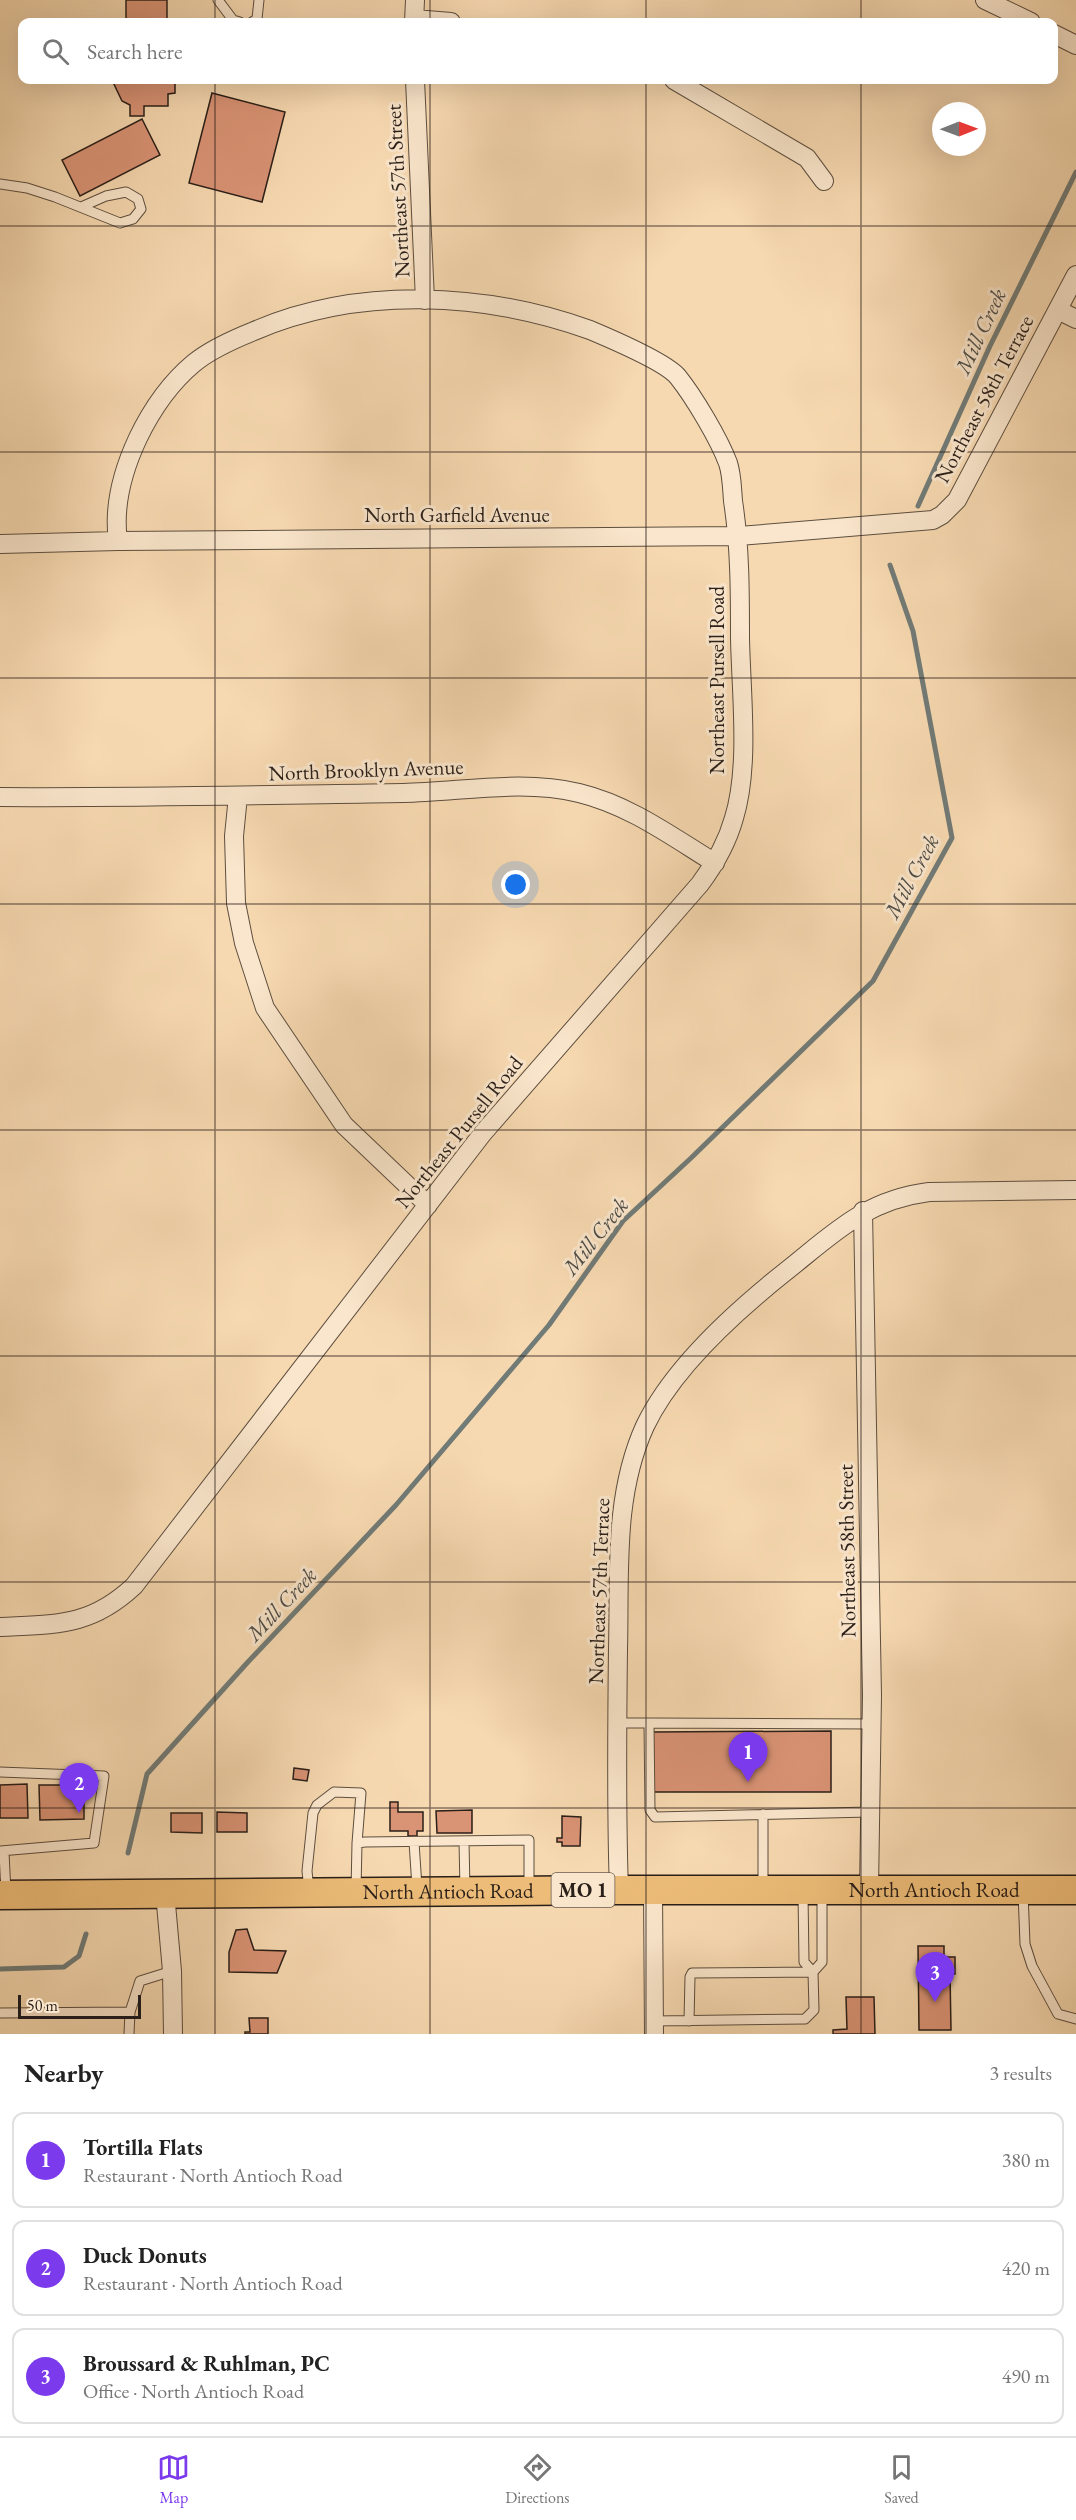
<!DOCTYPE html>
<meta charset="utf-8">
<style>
body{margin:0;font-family:"EB Garamond",serif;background:#f2f2f2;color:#222}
.compass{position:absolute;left:932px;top:102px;width:54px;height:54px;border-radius:50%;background:#fff;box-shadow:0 6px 24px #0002;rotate:89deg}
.scale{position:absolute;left:18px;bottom:15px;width:123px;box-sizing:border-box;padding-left:6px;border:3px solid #2a1f19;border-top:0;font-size:16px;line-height:21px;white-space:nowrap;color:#2a1f19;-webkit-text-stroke:4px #fae6cc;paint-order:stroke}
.you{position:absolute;left:516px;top:885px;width:21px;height:21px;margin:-15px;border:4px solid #fff;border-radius:50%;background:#1a73e8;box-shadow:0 0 0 9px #1a73e833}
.badge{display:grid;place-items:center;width:39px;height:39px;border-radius:50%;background:#7c3aed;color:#fff;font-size:20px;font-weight:700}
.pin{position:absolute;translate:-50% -50px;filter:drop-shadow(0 2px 3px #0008)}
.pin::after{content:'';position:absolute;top:32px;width:21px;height:18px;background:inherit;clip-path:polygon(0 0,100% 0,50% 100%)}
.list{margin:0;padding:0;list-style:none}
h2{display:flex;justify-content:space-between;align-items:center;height:78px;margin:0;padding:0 24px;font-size:26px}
h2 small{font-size:20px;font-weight:400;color:#767676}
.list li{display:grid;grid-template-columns:39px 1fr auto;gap:18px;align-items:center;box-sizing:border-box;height:96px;margin:0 12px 12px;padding:0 12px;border:2px solid #e0e0e0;border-radius:12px}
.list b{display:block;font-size:22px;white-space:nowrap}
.list p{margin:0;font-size:20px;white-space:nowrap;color:#767676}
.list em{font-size:20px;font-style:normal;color:#767676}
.icon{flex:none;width:33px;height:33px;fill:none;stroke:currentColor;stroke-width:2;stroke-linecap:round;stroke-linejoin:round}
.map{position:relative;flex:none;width:1076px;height:2034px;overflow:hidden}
.search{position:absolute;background:#fff;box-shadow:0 6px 24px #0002;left:18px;right:18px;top:18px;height:66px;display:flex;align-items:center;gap:15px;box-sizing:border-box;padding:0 21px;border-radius:12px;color:#767676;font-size:22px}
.sheet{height:402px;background:#fff}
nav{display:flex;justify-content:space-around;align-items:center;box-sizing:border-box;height:84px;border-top:2px solid #e0e0e0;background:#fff;font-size:16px;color:#767676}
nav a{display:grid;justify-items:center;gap:3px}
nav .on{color:#7c3aed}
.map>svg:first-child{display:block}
</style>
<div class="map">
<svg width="1076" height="2034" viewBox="0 0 1076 2034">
<rect width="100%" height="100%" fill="#f7d9b1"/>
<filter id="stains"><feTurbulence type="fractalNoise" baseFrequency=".00333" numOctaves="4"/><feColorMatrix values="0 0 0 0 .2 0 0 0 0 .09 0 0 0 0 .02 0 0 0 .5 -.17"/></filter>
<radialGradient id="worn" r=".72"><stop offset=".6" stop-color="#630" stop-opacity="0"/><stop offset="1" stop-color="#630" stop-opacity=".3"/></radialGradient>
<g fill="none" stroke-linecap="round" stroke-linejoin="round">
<path stroke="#717b77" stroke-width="5" d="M918,506l72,-160 86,-174
M128,1853l19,-79 100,-111 149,-158 153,-180 74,-104 68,-63 182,-177 79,-143 -39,-207 -23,-66
M0,1969l64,-2 15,-11 7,-22"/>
</g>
<path fill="#d99375" stroke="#2a1f19" stroke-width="1.5" d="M126,0h41v22h-41z
M112,80h63v13l-7,1v12h-24v10h-14v-11l-8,-4z
M212,93l73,19 -23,90 -73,-19z
M142,119l18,36 -80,41 -18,-36z
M831,1731v61h-179v-60z
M294,1768l15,2 -2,11 -14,-2z
M27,1784l1,34h-28v-33z
M39,1785h45v34l-44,1z
M390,1802h8v10h25v19h-6v5h-9v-5h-18z
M472,1810v23h-35l-1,-22z
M217,1812l30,1v19h-30z
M171,1813h31v20l-31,-1z
M562,1816l19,1 -1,29h-18v-4h-5v-4h5z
M247,1929l7,21 32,1 -9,22 -48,-1v-20l7,-22z
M918,1946h26v11h11v17h-5l1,56h-32z
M846,1997h28l1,37h-42v-4l14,-1z
M249,2018h19v16h-23v-2h5z"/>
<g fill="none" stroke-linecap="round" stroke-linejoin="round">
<g stroke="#5d4e3f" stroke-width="11">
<path id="lane" d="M218,0l15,20 7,2
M252,22l5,-3 2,-19
M0,184l27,4 28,9 65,26 13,-4 8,-10 -3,-10 -12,-7 -20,4 -25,11
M617,1723h32
M0,1772l104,4 -10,67 -94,8
M870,1812l-215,5 -5,-7 -1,-87 223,1
M464,1841l1,49
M414,1842l3,45
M4,1852l2,41
M763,1887v-73
M309,1890l-2,-19 6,-58 4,-8 17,-13 27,1 -4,50
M356,1890l1,-47 8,-1 164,-2v47
M1023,1892l2,52 7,22 26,48 18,5
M803,1894l1,68 9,10
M0,2013l130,-1
M654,2021l151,-2 9,-9 -1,-38 9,-10v-68
M689,2021l1,-44 2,-4 121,-1
M129,2034l1,-22 10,-31 32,-10"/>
</g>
<g stroke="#5d4e3f" stroke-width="20">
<path id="street" d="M985,0l46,22
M414,19l37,3
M414,22l1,-22
M1054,34l22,11
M415,80l10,220
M674,80l133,78 17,23
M1058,310l18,9
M0,544l118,-3 621,-5 194,-16 9,-5 15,-15 119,-225
M238,796l-4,40 2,67 8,40 21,65 79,117 84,80
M0,797c134,1 269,-2 403,-4 58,-1 119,-14 176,0 50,12 92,43 136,70
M863,1211l9,484 -3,195
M0,1627c56,-3 90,0 134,-41l349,-453 217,-249c15,-20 27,-41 34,-66 16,-52 7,-125 6,-180 0,-46 0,-92 -7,-137 -1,-12 -1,-26 -5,-38 -9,-24 -34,-66 -50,-86 -12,-15 -69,-39 -88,-47 -106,-38 -231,-44 -336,1 -20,8 -43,18 -60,32 -24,20 -43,48 -56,75 -15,32 -25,68 -20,103
M619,1890c-3,-81 -2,-161 -1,-241 2,-75 -5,-153 27,-223 27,-57 91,-115 140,-154 48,-38 80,-72 144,-80l147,-2
M653,1890l1,144
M165,1893l7,78 1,63"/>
</g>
<g stroke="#2a1f19" stroke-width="31">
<g id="primary">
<path id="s1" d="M0,1895l619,-5h457"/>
</g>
</g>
<use href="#lane" stroke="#fae6cc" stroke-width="9"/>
<use href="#street" stroke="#fae6cc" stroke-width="18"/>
<use href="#primary" stroke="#ecbc78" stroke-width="28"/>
</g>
<path fill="none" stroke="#2a1f19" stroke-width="1.5" stroke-opacity="0.55" d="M215,0v22M430,0v22M646,0v22M861,0v22M215,80v1954M430,80v1954M646,80v1954M861,80v1954M0,226h1076M0,452h1076M0,678h1076M0,904h1076M0,1130h1076M0,1356h1076M0,1582h1076M0,1808h1076"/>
<g text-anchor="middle" stroke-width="6" stroke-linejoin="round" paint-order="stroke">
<rect fill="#fae6cc" stroke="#685b4f" stroke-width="1.5" x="551.5" y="1873" width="63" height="34" rx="4.5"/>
<g font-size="20" font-weight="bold" fill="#2a1f19">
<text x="583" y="1897">MO 1</text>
</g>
<g font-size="21" fill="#2a1f19" stroke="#fae6cc">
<text transform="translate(398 191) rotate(-93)" y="7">Northeast 57th Street</text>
<text transform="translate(984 399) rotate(-62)" y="7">Northeast 58th Terrace</text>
<text x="457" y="522">North Garfield Avenue</text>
<text transform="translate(717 680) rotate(-90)" y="7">Northeast Pursell Road</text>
<text transform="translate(366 770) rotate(-2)" y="7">North Brooklyn Avenue</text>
<text transform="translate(459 1132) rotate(-51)" y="7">Northeast Pursell Road</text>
<text transform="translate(847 1551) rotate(-91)" y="7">Northeast 58th Street</text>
<text transform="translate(599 1591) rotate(-88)" y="7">Northeast 57th Terrace</text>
<text dy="7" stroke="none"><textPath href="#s1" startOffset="934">North Antioch Road</textPath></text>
<text dy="7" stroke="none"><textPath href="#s1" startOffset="448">North Antioch Road</textPath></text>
</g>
<g font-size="22" font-style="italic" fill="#4e4d48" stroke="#fae6cc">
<text transform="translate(980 331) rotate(-65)" y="8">Mill Creek</text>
<text transform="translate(911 876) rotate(-62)" y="8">Mill Creek</text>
<text transform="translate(595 1236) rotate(-52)" y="8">Mill Creek</text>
<text transform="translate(281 1604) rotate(-47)" y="8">Mill Creek</text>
</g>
</g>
<rect width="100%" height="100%" filter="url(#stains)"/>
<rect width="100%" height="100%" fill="url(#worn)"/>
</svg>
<svg class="compass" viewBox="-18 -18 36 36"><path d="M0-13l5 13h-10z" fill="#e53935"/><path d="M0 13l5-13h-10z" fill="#767676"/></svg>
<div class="scale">50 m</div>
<div class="you"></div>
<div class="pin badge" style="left:748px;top:1782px">1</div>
<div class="pin badge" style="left:79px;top:1813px">2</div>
<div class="pin badge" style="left:935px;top:2002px">3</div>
<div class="search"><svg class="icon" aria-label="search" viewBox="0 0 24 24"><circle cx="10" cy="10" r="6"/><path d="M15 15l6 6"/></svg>Search here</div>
</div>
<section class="sheet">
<h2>Nearby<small>3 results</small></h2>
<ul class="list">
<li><span class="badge">1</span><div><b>Tortilla Flats</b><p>Restaurant · North Antioch Road</p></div><em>380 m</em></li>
<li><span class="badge">2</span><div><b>Duck Donuts</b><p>Restaurant · North Antioch Road</p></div><em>420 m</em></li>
<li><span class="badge">3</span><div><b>Broussard &amp; Ruhlman, PC</b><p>Office · North Antioch Road</p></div><em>490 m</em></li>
</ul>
</section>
<nav>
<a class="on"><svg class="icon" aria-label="map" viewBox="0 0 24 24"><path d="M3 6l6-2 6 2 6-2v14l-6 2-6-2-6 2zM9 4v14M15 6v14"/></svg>Map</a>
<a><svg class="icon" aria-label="directions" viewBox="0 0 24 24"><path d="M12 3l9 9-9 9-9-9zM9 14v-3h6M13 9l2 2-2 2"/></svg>Directions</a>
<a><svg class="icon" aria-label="saved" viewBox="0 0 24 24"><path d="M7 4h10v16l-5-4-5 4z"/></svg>Saved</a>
</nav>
